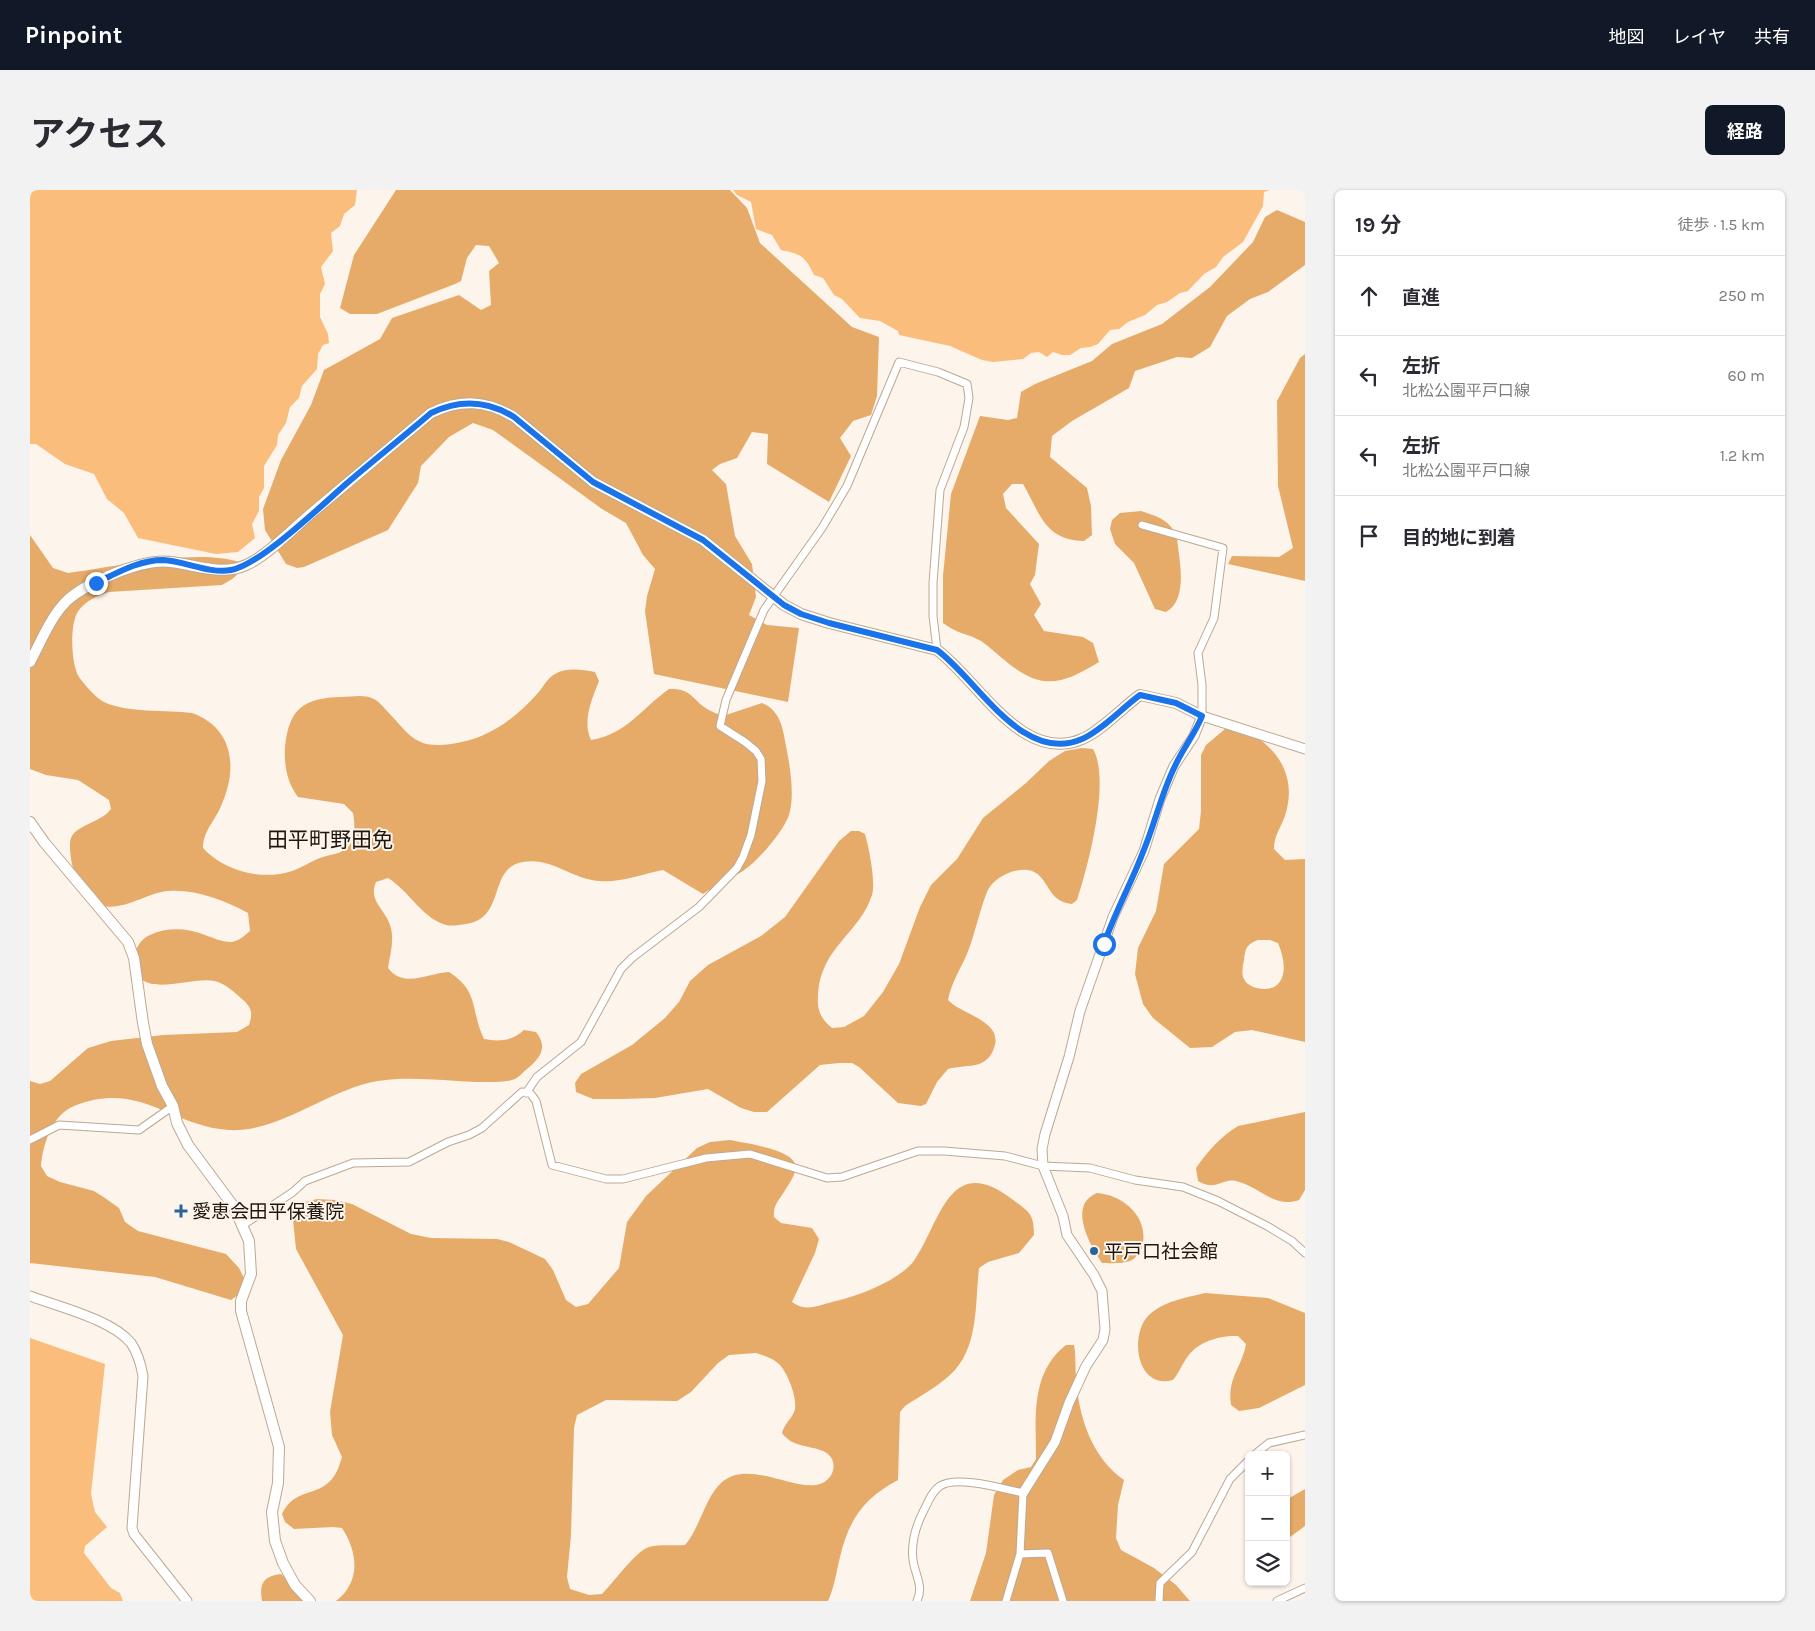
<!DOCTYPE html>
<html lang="ja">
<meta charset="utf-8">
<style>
body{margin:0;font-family:Karla,"Noto Sans JP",sans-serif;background:#f2f2f3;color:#2b2b33}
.controls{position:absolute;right:15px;bottom:15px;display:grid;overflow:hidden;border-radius:8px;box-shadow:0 1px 4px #0004}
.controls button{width:45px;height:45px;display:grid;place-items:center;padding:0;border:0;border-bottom:1px solid #e1e1e2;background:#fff;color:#2b2b33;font:25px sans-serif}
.stop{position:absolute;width:15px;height:15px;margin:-11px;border:4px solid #1a73e8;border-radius:50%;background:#fff}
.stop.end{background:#1a73e8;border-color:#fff;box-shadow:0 1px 5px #0008}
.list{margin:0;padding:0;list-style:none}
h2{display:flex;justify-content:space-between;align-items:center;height:65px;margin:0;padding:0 20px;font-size:21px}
h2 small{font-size:16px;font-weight:400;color:#7c7c81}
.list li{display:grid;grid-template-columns:32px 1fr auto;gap:15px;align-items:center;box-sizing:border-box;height:80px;padding:0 20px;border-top:1px solid #e1e1e2}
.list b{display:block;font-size:19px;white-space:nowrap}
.list p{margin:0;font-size:16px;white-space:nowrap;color:#7c7c81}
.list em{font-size:16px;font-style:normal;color:#7c7c81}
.icon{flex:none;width:28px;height:28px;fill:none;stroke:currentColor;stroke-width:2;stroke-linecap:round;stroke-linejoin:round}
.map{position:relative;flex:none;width:1275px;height:1411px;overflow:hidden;border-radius:8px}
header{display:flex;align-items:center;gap:30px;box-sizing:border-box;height:70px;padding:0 25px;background:#111827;color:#fff}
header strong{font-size:24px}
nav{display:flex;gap:28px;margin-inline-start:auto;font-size:18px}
.intro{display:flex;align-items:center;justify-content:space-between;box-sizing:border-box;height:120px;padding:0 30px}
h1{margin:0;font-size:35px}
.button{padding:12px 22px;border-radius:8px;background:#111827;color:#fff;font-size:18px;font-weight:700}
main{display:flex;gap:30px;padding:0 30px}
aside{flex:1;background:#fff;border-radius:8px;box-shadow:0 1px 4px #0004}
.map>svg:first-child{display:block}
</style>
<header>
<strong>Pinpoint</strong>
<nav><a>地図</a><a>レイヤ</a><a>共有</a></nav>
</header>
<div class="intro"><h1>アクセス</h1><a class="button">経路</a></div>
<main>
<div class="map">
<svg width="1275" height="1411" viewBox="0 0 1275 1411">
<rect width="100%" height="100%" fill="#fdf4eb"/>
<path fill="#e6ab69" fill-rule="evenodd" d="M366,0h334l17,18 13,35 92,84 27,10 -2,59 -6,19 -18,6 -13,17 11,18 -22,46 -62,-38 1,-30 -16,-2 -15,26 -17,6 -8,6 14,14 9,52 17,28 4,33 -7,18 18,10 32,3 -11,74 -134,-28 -9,-63 2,-15 8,-27 -12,-14 -17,-32 -24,-14 -109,-79 -20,-7 -24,14 -28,29 -3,17 -30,47 -84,37 -7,1 -11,-4 -21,-34 -2,-21 18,-49 30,-55 13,-35 56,-31 12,-21 67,-23 22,15 10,-5 -2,-34 10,-8 -10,-17 -13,-1 -9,13 -6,23 -6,3 -78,30h-27l-10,-6 14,-53z
M1247,20l28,12v43l-37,27 -18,7 -23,17 -17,31 -18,11 -15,-1 -42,14 -6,17 -57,33 -20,15 -2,21 37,31 4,18 1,29 -8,6c-40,-1 -44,-28 -61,-57h-11l-9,10 3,14 33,36 -4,31 -5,9 11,20 -7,11 10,16 39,6 10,6 6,19c-36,22 -56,29 -91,1 -9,-7 -18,-16 -27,-22 -14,-8 -24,-7 -38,-18v-47l8,-82 29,-78 28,4 9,-2 4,-26 14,-8 57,-23 20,-17 50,-20 48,-37 43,-45 12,-25z
M1275,164v227l-77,-17 4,-8 47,1 14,-9 -15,-62 -1,-85 23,-43z
M1111,321c16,5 31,10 36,27 2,21 12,61 -11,74l-11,-3 -21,-46 -19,-19 -5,-15 2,-9 8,-7z
M0,345l23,33 15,5c46,-6 129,-25 171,-11 2,14 -5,16 -17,23l-113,7c-12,4 -22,8 -30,18 -10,12 -8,55 0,67 5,7 17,21 25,25 23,11 62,8 88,11 42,15 46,56 29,93 -6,15 -18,25 -18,42 21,23 59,33 89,23 9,-3 18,-9 28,-13 10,-4 20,-3 28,-11 8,-8 7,-23 5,-34l-9,-9 -46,-7c-11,-15 -14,-31 -13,-50 4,-39 19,-49 56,-50 12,0 22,-3 33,2 6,3 10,9 14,13 22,23 27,37 63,32 35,-4 63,-24 86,-50 6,-6 10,-16 18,-20 12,-7 27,-4 40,-2l4,9c-7,18 -17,40 -8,59 36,-6 50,-31 78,-51 22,-1 23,10 38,20 5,3 11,5 16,7l39,-13c18,7 21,25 24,43 4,20 9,50 3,69 -6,17 -31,46 -46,56 -13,8 -27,14 -40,23l-40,-24c-21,4 -43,13 -64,11 -28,-2 -47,-24 -76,-19 -36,6 -16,56 -57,62 -7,1 -16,3 -23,0 -22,-8 -34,-33 -55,-46l-12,4c-8,19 9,27 14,43 5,14 0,29 -2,43 16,21 40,5 61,4 31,20 21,38 35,67 15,3 28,2 40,-9l12,2c13,16 3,27 -9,37 -4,3 -8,8 -12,10 -10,4 -27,3 -38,3 -32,-1 -66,-6 -99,-1 -50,8 -98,52 -150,49 -58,-4 -88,-50 -154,-24 -22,9 -31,38 -33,60l6,10 13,6 34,9 11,7 14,10 6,14 13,9 88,23 13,14 6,12v10l-14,10 -76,-23 -125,-14v-182l10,3 10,-3 38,-33 23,-7 52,-6 74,-3 12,-7c4,-13 3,-17 -7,-26 -8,-7 -17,-16 -28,-18 -25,-6 -87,26 -78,-30 2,-7 7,-13 14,-16 18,-8 37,-7 55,0 9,3 16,7 26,7 8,-1 13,-6 19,-11l-2,-18c-24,-13 -52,-24 -80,-22 -22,1 -55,28 -75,9 -6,-6 -11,-15 -16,-22 -5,-7 -9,-32 -6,-40 5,-13 31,-16 40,-29l-2,-9 -31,-20 -32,-5 -16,-6z
M1211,538c36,18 57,47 44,88 -5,13 -11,20 -11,33l11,11 20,-1v183l-53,-12 -17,2 -23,15 -22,1 -37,-30 -10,-14 -8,-30 3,-26 18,-37 8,-47 35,-35 2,-18v-56l5,-10 19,-16zM1228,750h12l8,3c5,12 10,30 0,41 -8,9 -30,5 -34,-5 -3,-5 -1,-14 0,-19 1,-12 3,-16 14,-20z
M1052,558l11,1c18,31 -5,118 -16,151l-5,4c-26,-3 -22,-26 -40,-33 -15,-5 -39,6 -45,21 -8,20 -12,42 -20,62 -7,16 -16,29 -19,46 14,15 56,21 46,48 -2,7 -7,13 -15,16 -10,3 -21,2 -31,5l-11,13 -11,22 -5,2 -23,-3 -39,-36 -7,-4h-13l-19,2 -53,47h-13l-13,-4 -33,-19 -53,9 -35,1h-27l-17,-7 -1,-9 6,-9 51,-29 33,-27 14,-16 11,-21 18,-16 53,-29 24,-19 54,-76 12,-10h8l6,3c4,14 11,48 7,61 -12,38 -51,52 -54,99 -1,16 2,24 14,34l12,-1 20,-11 19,-24 16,-28 21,-57 11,-22 26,-26 26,-41 43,-35 23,-22 16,-10z
M1275,922v78l-6,10c-25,9 -40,-14 -63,-19 -14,-3 -20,11 -38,0l-2,-13c12,-17 24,-31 42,-42z
M700,950c14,3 61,9 65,24 3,9 -7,21 -11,28 -6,9 -11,14 -10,25l7,6 31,5 7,11 -4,14 -23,49c13,10 25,4 40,0 24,-5 66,-21 81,-40 27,-37 35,-112 99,-63 17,13 22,14 22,36l-15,18 -31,9 -9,6c-4,36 0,81 -29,107 -13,12 -30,21 -45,31l-5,6 -2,68c-34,18 -49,39 -58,77 -4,16 -5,28 -12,44h-492c25,-19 22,-49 6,-73l-9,-1 -39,2 -9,-7 -3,-8c12,-26 35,-17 50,-35 5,-6 8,-15 10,-22l-10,-22 -2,-23 13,-77 -47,-86 -3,-29 7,-13 6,-5 11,-3 18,1 17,4 59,30 20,4 66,1 12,3 36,17 8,11 13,30 10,7 12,-3 31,-36 8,-46 19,-26 51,-48 13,-6zM726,1163c9,3 17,5 24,12 8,9 17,32 15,44 -2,9 -10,13 -13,24 10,14 26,12 41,18 12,5 14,19 5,28 -21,22 -76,-23 -106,3 -17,15 -22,46 -37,63 -11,1 -25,-1 -36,2 -12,3 -36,36 -47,47l-13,1 -19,-6 -3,-12 4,-42 3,-107 3,-13 29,-15 71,1 14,-9 27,-29 11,-8z
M1067,1003c27,2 53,25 45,54 -1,5 -7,12 -12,14 -8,3 -20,2 -28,2 -12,-18 -35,-58 -5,-70z
M1175,1103l63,5 37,15v72l-46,23 -20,3 -8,-6c-4,-27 11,-38 15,-61l-8,-8c-17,-1 -39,5 -50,20 -6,8 -9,17 -15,24 -37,10 -44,-46 -24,-65 15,-14 36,-17 56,-22z
M1036,1155h8c2,10 1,20 2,31 2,39 15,81 48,104l-6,25 -2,33 5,12 33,18 22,17 14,16h-220l16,-48 8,-58 9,-15 15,-10 13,-3 5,-8c0,-41 -6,-86 30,-114z
M1275,1299v37l-19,14v-40z
M251,1384l31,27h-50c-3,-17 1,-25 19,-27z"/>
<path fill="#fabd7b" d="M0,0h327l-2,15 -11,9 -4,12 -9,7 2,18 -12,16 4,17 -5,10v23l8,17 1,9 -6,2 -5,9 -1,15 -15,17 -3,12 -9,9 -4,16 -8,12 -1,10 -13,21v22l-5,9v14l-7,13 3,14 -17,14 -22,2 -78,-16 -14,-25 -17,-14 -13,-25 -29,-10 -29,-20h-6z
M703,0h537l-6,2 -1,14 -20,36 -20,15 -7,10 -12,7 -16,17 -8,2 -13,9 -10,3 -12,10 -17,7 -9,7 -9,1 -12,14 -8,3 -9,1 -11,7h-8l-9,-3 -6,5 -8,-5 -8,1 -8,6 -30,3 -11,-2 -32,-14 -51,-11 -1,-4 -18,-10 -20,-3 -18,-19 -8,-4 -11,-17 -9,-3c-9,-19 -13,-21 -33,-25l-9,-15 -16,-6 -5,-27 -14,-7z
M0,1148l75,26 -14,130 4,18 12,15 -22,19 -1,7 27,35 9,5 3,8h-93z"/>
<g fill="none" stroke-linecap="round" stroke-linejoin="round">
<g stroke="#bda892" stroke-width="9">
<path id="minor" d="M1112,335l81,23 -9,70 -16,35 4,32v31
M496,903l11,-16 44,-35 40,-73 11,-11 67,-51 38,-39 6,-11 8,-22 11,-54 -1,-22 -5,-8 -11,-9 -25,-16 6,-26 38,-90 58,-82 25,-42 52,-124 39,10 29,12 2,14 -5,29 -24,63 -7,93v33l4,34
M0,950l29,-15 80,5 34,-24
M213,1035l50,-33 12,-11 48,-18 56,-1 39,-20 21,-7 13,-7 40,-36 8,1 6,8 16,64 54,14h17l83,-21 44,-4 77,24 15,-1 76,-26h26l61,5 38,10 47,2 45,12 48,7 35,14 49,25 25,15 13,12
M1224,1265l15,-12 36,-8
M990,1364l28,-1 15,48
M887,1411c7,-15 -2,-26 -4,-41 -2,-16 3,-34 10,-48 5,-9 8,-20 17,-26 16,-11 64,3 83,7l-3,61 -14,47
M1129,1411l1,-18 32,-31 38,-73 19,-19
M1247,1411l28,-13"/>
</g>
<g stroke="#bda892" stroke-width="11">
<path id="tertiary" d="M0,1106c29,11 81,23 101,47 7,10 10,22 12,33l-11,152 2,6 53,67
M993,1303l32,-51 14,-39 17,-37 17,-26 2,-11 -3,-38 -8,-16 -27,-40 -4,-19 -20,-50 -1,-17 3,-15 24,-77 11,-46 33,-94 31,-66 16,-52 14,-33 20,-30 8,-20 103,33"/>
</g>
<g stroke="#bda892" stroke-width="12">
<path id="secondary" d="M0,472c10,-18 18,-40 32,-56 18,-22 81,-48 109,-44 25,3 51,14 75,3 21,-9 50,-39 68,-54 39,-33 78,-65 117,-98 29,-14 55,-13 83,4l79,65 110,58 81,65 17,9 28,9 108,27c41,30 85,115 145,89 18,-7 41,-32 58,-44l36,8 26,13
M0,632l14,20 84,100 6,16 9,65 4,21 15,42 11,20 4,17 11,22 46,62 15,34 2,33 -10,27v10l38,136 -1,36 -6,29 3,29 8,22 12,22 15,16"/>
</g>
<use href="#minor" stroke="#fff" stroke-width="7"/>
<use href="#tertiary" stroke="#fff" stroke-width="9"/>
<use href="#secondary" stroke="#fff" stroke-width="10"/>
</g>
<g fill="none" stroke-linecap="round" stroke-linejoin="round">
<path stroke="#1a73e8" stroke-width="6" d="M66,393c21,-10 43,-23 67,-23 22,1 46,14 68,10 29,-5 91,-65 115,-86 28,-24 57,-47 85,-71 29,-14 56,-13 83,4l79,65 110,58 81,65 17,9 28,9 108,27c41,30 85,115 145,89 19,-8 40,-31 58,-44l36,8 26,13c-7,18 -19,32 -27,50 -14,28 -20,58 -32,86 -12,32 -28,60 -39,92"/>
</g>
<g fill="#26659c" stroke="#fdf4eb" stroke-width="2">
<path d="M148.5 1013.5h5v5h5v5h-5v5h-5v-5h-5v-5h5z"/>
<circle cx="1064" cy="1061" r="5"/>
</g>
<g text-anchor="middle" stroke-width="4" stroke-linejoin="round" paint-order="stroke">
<g font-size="19" fill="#1f170f" stroke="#fdf4eb" text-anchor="start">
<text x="162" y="1028">愛恵会田平保養院</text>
<text x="1074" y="1068">平戸口社会館</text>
</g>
<g font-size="21" fill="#1f170f" stroke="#fdf4eb">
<text x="300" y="657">田平町野田免</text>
</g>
</g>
</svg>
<div class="controls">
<button>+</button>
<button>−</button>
<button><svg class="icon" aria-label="layers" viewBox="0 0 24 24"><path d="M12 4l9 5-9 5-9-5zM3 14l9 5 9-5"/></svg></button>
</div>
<div class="stop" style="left:1074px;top:754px"></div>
<div class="stop end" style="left:66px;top:393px"></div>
</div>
<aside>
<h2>19 分<small>徒歩 · 1.5 km</small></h2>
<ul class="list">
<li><svg class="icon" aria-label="ahead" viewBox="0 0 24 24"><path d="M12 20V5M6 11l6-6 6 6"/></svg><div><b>直進</b></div><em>250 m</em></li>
<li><svg class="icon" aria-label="left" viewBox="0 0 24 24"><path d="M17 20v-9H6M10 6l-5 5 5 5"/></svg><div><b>左折</b><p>北松公園平戸口線</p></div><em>60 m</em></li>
<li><svg class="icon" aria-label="left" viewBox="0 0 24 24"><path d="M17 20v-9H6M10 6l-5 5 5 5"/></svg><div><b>左折</b><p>北松公園平戸口線</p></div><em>1.2 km</em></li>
<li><svg class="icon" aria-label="arrive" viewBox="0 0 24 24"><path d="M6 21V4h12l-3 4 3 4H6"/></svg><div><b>目的地に到着</b></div></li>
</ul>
</aside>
</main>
